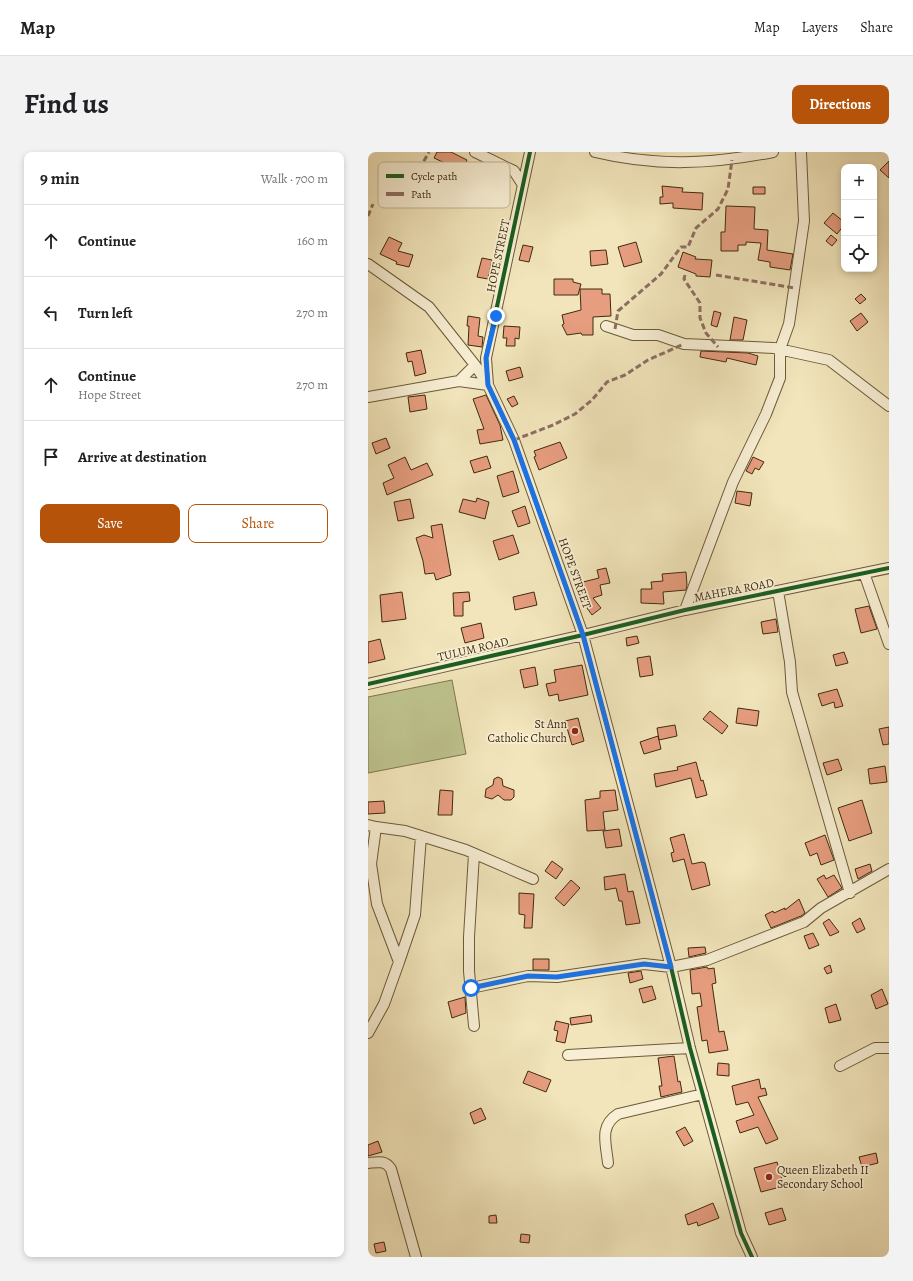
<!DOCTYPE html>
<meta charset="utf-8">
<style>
body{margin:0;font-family:Alegreya,serif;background:#f2f2f2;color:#202124}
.controls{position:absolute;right:12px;top:12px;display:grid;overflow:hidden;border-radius:8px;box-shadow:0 2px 6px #0003}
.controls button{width:36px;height:36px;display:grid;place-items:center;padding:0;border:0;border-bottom:1px solid #e0e0e0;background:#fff;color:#202124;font:20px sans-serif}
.stop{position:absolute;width:12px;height:12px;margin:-9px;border:3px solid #1a73e8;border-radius:50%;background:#fff}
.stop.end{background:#1a73e8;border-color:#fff;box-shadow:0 1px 4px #0008}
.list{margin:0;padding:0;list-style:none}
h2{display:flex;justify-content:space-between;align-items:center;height:52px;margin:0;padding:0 16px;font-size:17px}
h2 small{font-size:13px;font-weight:400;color:#757577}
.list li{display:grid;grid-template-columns:26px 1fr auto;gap:12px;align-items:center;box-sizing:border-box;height:72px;padding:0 16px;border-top:1px solid #e0e0e0}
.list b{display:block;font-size:15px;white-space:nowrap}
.list p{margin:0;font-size:13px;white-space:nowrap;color:#757577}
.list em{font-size:13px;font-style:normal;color:#757577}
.actions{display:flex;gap:8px;padding:12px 16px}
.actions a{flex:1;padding:9px 0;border:1px solid #b45309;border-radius:8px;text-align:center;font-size:14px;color:#b45309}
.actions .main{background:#b45309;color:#fff}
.icon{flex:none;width:22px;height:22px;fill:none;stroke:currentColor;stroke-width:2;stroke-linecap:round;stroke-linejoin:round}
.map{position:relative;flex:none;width:521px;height:1105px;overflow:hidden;border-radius:8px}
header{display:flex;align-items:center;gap:24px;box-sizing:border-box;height:56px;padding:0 20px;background:#fff;border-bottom:1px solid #e0e0e0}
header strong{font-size:19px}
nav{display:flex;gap:22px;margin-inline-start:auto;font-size:14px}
.intro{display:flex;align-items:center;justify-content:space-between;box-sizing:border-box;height:96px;padding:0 24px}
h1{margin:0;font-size:28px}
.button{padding:10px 18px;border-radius:8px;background:#b45309;color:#fff;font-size:14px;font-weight:700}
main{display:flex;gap:24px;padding:0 24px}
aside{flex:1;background:#fff;border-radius:8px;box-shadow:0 2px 6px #0003}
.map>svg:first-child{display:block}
</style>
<header>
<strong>Map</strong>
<nav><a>Map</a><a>Layers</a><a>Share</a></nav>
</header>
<div class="intro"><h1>Find us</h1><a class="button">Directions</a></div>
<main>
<aside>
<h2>9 min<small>Walk · 700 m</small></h2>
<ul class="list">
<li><svg class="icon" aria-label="ahead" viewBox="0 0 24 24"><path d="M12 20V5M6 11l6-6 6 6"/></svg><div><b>Continue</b></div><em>160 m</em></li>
<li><svg class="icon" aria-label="left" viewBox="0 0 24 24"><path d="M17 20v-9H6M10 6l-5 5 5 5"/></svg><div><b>Turn left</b></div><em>270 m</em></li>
<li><svg class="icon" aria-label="ahead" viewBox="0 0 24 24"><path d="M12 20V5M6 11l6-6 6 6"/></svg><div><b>Continue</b><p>Hope Street</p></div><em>270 m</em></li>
<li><svg class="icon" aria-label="arrive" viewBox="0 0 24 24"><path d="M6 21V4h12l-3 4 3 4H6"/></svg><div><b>Arrive at destination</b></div></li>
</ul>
<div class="actions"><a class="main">Save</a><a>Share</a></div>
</aside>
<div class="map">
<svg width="521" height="1105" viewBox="0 0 521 1105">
<rect width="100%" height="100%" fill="#f2e5bb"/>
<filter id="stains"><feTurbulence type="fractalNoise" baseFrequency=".005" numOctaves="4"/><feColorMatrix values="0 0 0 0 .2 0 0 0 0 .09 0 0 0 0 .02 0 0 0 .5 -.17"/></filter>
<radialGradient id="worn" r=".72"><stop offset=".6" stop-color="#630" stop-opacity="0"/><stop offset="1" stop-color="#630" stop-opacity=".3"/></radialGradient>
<path fill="#bec38e" stroke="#7e774e" d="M84,528l14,74 -98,19v-76z"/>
<path fill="#e79d7f" stroke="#3f2b0d" d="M69,0h14l16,8 -8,16 -14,-8 2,-4 -13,-6z
M521,9v17l-9,-8z
M294,34l21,2 -1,4 21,1 -1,17 -29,-2v-5l-13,1v-7h3z
M385,35h12v7h-12z
M358,54l29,1 -1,22 14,1 -1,20 26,4 -3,16 -20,-3v-5l-12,-2 3,-17 -15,-1v3h-8v6h-17v-19h4z
M465,61l11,9v3l-7,9 -13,-11z
M463,83l6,5 -5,6 -6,-5z
M21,85l13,6 -4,8 15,4 -4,12 -13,-3 1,-2 -17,-8z
M268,90l6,20 -18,5 -6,-20z
M155,93l10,2 -4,15 -10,-2z
M238,98l2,14 -17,2 -1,-15z
M315,100l13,5 -1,2 17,1 -2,17 -14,-1v-2l-18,-7z
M114,106l10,2 -4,19 -11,-2z
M186,127h19v3l8,2 -3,11h-24z
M212,137h22v5h8l1,22 -18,1v18h-11l-1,-2 -14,2 -5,-10 2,-1 -2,-9 19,-5z
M493,142l5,5 -6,5 -5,-5z
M346,159l7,2 -4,14 -6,-2z
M493,161l7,9 -11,9 -7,-10z
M100,164l12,2 -2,18 5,1 -1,10 -14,-2 1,-19h-2z
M366,165l13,3 -4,20h-13z
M136,174l16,1 -1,12 -4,-1v8h-9l1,-8h-4z
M53,198l5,23 -11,3 -3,-15 -4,1 -2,-9z
M333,199l47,2 10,3 -2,9 -29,-7 -1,4 -26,-5z
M152,215l3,10 -14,4 -3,-10z
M57,243l2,14 -17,3 -2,-15z
M118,243l14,30 3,15 -23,4 -3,-14 7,-1 -11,-30z
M146,244l4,8 -6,3 -5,-8z
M18,286l4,10 -14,6 -4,-11z
M192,290l7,16 -28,12 -5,-13 2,-1 -2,-5z
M119,304l4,12 -17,5 -4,-12z
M37,305l6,13 16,-7 6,12 -46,20 -4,-12 11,-5 -6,-13z
M385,305l11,5 -5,8 -4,-2 -3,6 -6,-3z
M145,319l6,21 -16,5 -6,-21z
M369,339l15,2 -2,13 -15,-3z
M109,346l12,4 -4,17 -26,-7 4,-13 13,3z
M42,347l4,19 -16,3 -4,-19z
M157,354l5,17 -12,4 -6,-16z
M74,372l9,51 -15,5 -2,-7 -9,1 -2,-13 -7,-23 8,-3 9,3 -2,-12z
M145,383l6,18 -20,7 -6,-19z
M238,416l4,15 -10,2 2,10 -9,3 8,10 -9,7 -5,-7 2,-1 -6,-25 16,-4 -2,-8z
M318,420l1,13 -1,5 -23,2 1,12 -23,-1v-14h11l-1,-7 12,-1 -1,-7z
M34,440l4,27 -24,3 -2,-27z
M101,440l1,9 -7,1v14h-9l-1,-23z
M166,440l3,13 -22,5 -2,-13z
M501,454l8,23 -16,4 -6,-24z
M408,467l2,13 -15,2 -2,-12z
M113,471l3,15 -19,5 -4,-15z
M269,484l2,7 -12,3 -1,-8z
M12,487l5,20 -17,4v-21z
M476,500l4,11 -12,3 -3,-11z
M282,504l3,19 -13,2 -3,-19z
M214,513l6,30 -29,6 -1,-7 -9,2 -3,-12 10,-2 -2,-12z
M167,515l3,18 -14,3 -4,-18z
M469,537l6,17 -8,2 -1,-6 -12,4 -4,-12z
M370,556l21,3 -2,15 -21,-3z
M342,559l18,15 -6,8 -19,-15z
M210,566l6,23 -12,4 -7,-24z
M307,573l2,11 -18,4 -2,-12z
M521,575v17l-6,1 -4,-16z
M290,584l3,13 -17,5 -4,-12z
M470,607l4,11 -15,5 -4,-12z
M328,610l5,19 2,-1 4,15 -11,3 -5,-20 -35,9 -2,-13 24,-4 -1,-3z
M517,614l2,16 -17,2 -2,-15z
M130,625l4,2 1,7 11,4v7l-3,3h-7l-6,-5 -6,4 -7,-2 1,-8 7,-4 1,-6z
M72,638l13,1 -1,24h-14z
M247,638l3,20 -15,2 2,18 -18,1 -2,-31 15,-2v-7z
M494,648l10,33 -23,8 -11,-33z
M16,649l1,12 -17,1v-12z
M251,677l3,17 -16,2 -3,-17z
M316,682l8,30 10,-2 3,1 5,22 -18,5 -8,-31 -11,3 -2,-9 3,-1 -4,-14z
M457,683l9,25 -13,5 -4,-12 -7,3 -5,-13z
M184,709l11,8 -7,10 -11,-8z
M502,712l2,7 -14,8 -3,-10z
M257,722l3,18 5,-1 7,32 -14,2 -4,-24h-3l-3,-13 -11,2 -1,-13z
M456,723l2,4 8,-4 8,13 -14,9 -11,-18z
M203,728l9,8 -16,18 -9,-8z
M151,741l15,1 -2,34h-8l1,-13 -6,-1z
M431,747l6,14 -4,3 -30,12 -6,-13 8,-4 1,2 11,-5v2z
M492,766l5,11 -8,4 -5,-10z
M461,767l10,13 -9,4 -7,-13z
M445,781l6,12 -10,4 -5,-13z
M337,795l1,6 -17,4 -1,-9z
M165,807h16v11h-16z
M462,813l2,7 -5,2 -3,-6z
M339,815l1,2 6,-1 2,15 -4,1 7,48 5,-1 4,19 -19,3 -2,-13 -5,1 -5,-34 5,-1 -2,-13 -8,1 -2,-24z
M273,819l2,8 -13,4 -2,-10z
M284,834l4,13 -13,4 -4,-14z
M514,837l6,15 -12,5 -5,-14z
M97,845l1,16 -14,5 -4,-16z
M468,852l5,16 -12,3 -4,-15z
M223,863l1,7 -21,3 -1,-7z
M188,869l13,3 -4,19 -9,-2 2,-10 -4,-1z
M306,904l4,26 2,-1 2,11 -21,5 -2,-11h3l-4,-28z
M350,911l11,1v12l-12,-1z
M160,919l23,9 -5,12 -23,-9z
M391,927l2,10 4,-1 2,7 -9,2 20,42 -12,5 -8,-17 -18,6 -4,-12 18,-6 -6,-13 -12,3 -4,-19z
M113,956l5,11 -12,5 -4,-11z
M317,975l8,14 -9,5 -8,-14z
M10,989l4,11 -14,4v-11z
M508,1001l2,10 -16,4 -3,-10z
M409,1010l7,24 -23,6 -7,-24z
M345,1051l6,15 -21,8 -1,-4 -9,3 -3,-10z
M414,1056l4,12 -17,5 -4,-12z
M128,1063l1,8h-8v-7z
M153,1082l9,1 -1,8 -9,-1z
M16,1090l2,9 -10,2 -2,-9z"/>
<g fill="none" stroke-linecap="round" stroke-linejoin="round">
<g stroke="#6c5a38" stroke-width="12">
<path id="minor" d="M107,0l39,19 9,14
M162,0l-44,206 2,27 26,55 69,195 88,332 19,81 51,185 11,24
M227,0c62,15 117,12 178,0
M0,112l61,43 46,58 13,20
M238,174l27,9h25l26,9 90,4 55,12 60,46
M91,229l16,-16
M0,245l91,-16 29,4
M496,421l25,71
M410,439l12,71 2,30 58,201
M317,458l48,-128 33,-68 14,-36v-29l9,-25 15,-103 -3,-69
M0,532l215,-49 102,-25 204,-42
M0,673l8,2 -5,37 6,40 22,58 -15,42 -16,29
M8,675l29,4 61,19 67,29
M31,810l16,-47 6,-79
M103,836l57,-12 29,1 87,-13 27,3 36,-7 97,-38 17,-14 68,-39
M106,874l-5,-55v-34l5,-83
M200,903l122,-7
M472,914l35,-18h14
M0,1011c10,-1 17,-3 23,6l25,88
M240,1011c-2,-20 -9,-37 10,-49l85,-20"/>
</g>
<use href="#minor" stroke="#f7eed3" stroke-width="10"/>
<path stroke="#8d6e63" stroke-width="3" stroke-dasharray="6 3" stroke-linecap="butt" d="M47,25l14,-25
M0,64l5,-12
M317,123l-1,4 16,24v15l6,15 12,14
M348,123l79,13
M247,177l3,-18 43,-37 20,-27h7l8,-19 22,-19 10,-20 4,-29
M146,288l39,-15 22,-11 17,-14 15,-18 18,-7 23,-15 36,-16"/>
<g stroke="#f7eed3" stroke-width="6">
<path id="cycleway" d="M162,0l-44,206 2,27 26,55 69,195 88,332 19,81 51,185 11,24
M0,532l215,-49 102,-25 204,-42"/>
</g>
<use href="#cycleway" stroke="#1b5e20" stroke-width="4"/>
</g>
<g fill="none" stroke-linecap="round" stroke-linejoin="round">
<path stroke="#1a73e8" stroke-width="5" d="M103,836l57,-12 29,1 87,-13 27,3 -88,-332 -69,-195 -26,-55 -2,-27 10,-42"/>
</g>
<g fill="#8f2418" stroke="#f7eed3" stroke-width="1.5">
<circle cx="207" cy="579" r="4"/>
<circle cx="401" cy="1025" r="4"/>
</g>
<g text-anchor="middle" stroke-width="3.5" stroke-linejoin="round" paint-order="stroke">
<g font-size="12" fill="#3f2b0d" stroke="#f7eed3">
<text transform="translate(130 104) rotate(-78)" y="4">HOPE STREET</text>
<text transform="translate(207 421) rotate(70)" y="4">HOPE STREET</text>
<text transform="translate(366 438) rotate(-11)" y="4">MAHERA ROAD</text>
<text transform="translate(105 497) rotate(-13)" y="4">TULUM ROAD</text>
</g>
<g font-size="12" fill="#3f2b0d" stroke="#f7eed3" text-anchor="end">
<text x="199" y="576">St Ann<tspan x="199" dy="14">Catholic Church</tspan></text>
<text x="409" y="1022" text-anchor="start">Queen Elizabeth II<tspan x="409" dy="14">Secondary School</tspan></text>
</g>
</g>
<rect x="10" y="10" width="132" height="46" rx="6" fill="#f7eed3" stroke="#c0b498" stroke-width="1"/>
<rect x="18" y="22" width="18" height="4" fill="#1b5e20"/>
<rect x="18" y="40" width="18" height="4" fill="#8d6e63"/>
<g font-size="11" fill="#3f2b0d">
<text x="43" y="28">Cycle path</text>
<text x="43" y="46">Path</text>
</g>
<rect width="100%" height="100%" filter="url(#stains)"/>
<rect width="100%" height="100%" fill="url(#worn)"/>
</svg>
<div class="controls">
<button>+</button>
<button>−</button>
<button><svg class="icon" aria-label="locate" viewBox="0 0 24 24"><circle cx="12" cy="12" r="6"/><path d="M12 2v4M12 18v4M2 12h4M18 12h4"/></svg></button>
</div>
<div class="stop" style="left:103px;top:836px"></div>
<div class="stop end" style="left:128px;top:164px"></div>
</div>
</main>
